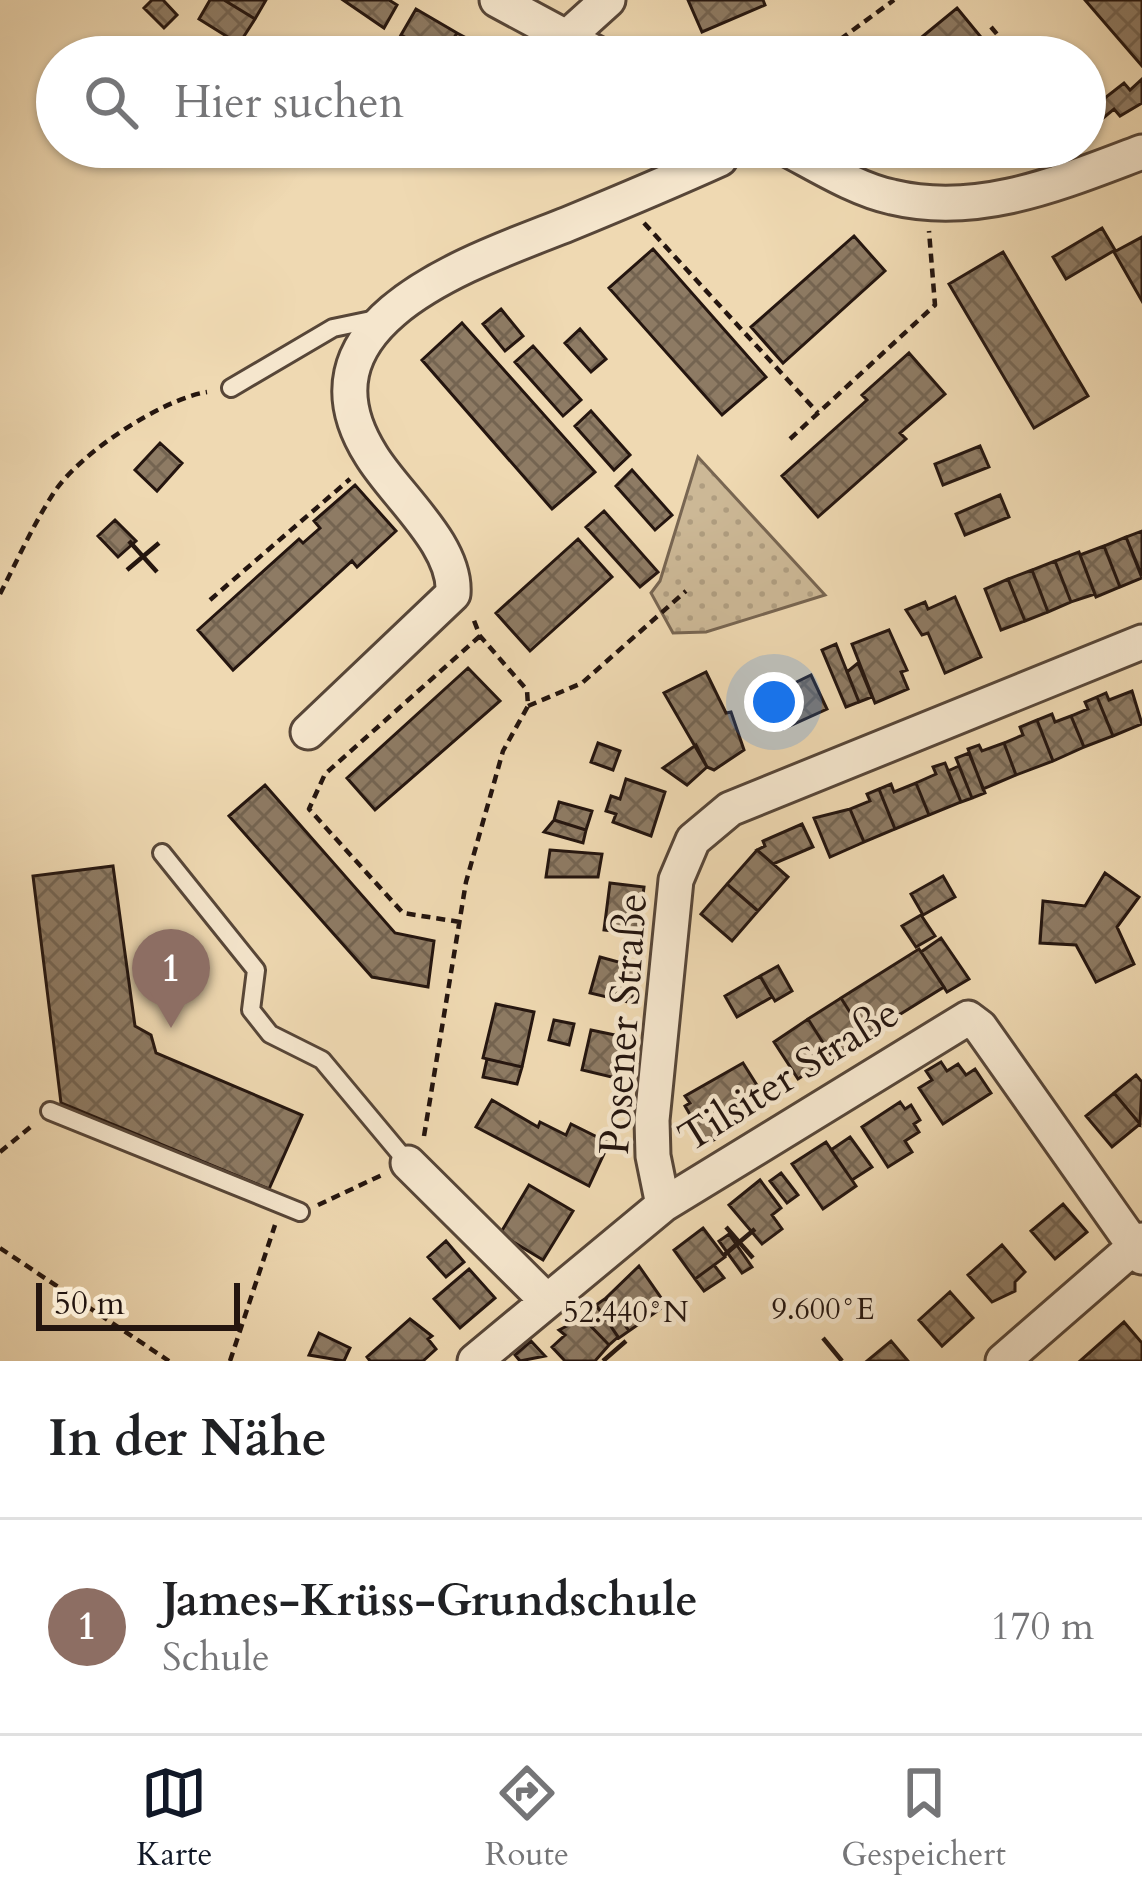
<!DOCTYPE html>
<html lang="de">
<meta charset="utf-8">
<style>
body{margin:0;font-family:Cardo,serif;background:#f6f6f6;color:#202124}
.scale{position:absolute;left:36px;bottom:30px;width:204px;box-sizing:border-box;padding-left:12px;border:6px solid #24150f;border-top:0;font-size:33px;line-height:42px;white-space:nowrap;color:#24150f;-webkit-text-stroke:9px #f5e6cd;paint-order:stroke}
.you{position:absolute;left:774px;top:702px;width:42px;height:42px;margin:-30px;border:9px solid #fff;border-radius:50%;background:#1a73e8;box-shadow:0 0 0 18px #1a73e833}
.badge{display:grid;place-items:center;width:78px;height:78px;border-radius:50%;background:#111827;color:#fff;font-size:39px;font-weight:700}
.pin{position:absolute;translate:-50% -99px;filter:drop-shadow(0 3px 6px #0008)}
.pin::after{content:'';position:absolute;top:63px;width:42px;height:36px;background:inherit;clip-path:polygon(0 0,100% 0,50% 100%)}
.list{margin:0;padding:0;list-style:none}
h2{display:flex;justify-content:space-between;align-items:center;height:156px;margin:0;padding:0 48px;font-size:51px}
h2 small{font-size:39px;font-weight:400;color:#757577}
.list li{display:grid;grid-template-columns:78px 1fr auto;gap:36px;align-items:center;box-sizing:border-box;height:216px;padding:0 48px;border-top:3px solid #e0e0e0}
.list b{display:block;font-size:45px;white-space:nowrap}
.list p{margin:0;font-size:39px;white-space:nowrap;color:#757577}
.list em{font-size:39px;font-style:normal;color:#757577}
.icon{flex:none;width:66px;height:66px;fill:none;stroke:currentColor;stroke-width:2;stroke-linecap:round;stroke-linejoin:round}
.map{position:relative;flex:none;width:1142px;height:1361px;overflow:hidden}
.search{position:absolute;background:#fff;box-shadow:0 3px 9px #0004;left:36px;right:36px;top:36px;height:132px;display:flex;align-items:center;gap:30px;box-sizing:border-box;padding:0 42px;border-radius:66px;color:#757577;font-size:45px}
.sheet{height:372px;background:#fff}
nav{display:flex;justify-content:space-around;align-items:center;box-sizing:border-box;height:168px;border-top:3px solid #e0e0e0;background:#fff;font-size:33px;color:#757577}
nav a{display:grid;justify-items:center;gap:6px}
nav .on{color:#111827}
.map>svg:first-child{display:block}
</style>
<div class="map">
<svg width="1142" height="1361" viewBox="0 0 1142 1361">
<defs>
<pattern id="park-dots" width="8" height="8" patternUnits="userSpaceOnUse" patternTransform="scale(3)"><rect width="8" height="8" fill="#ccb896"/><path d="M2 2h.1M6 6h.1" fill="none" stroke="#af9d80" stroke-width="1.8" stroke-linecap="round"/></pattern>
<pattern id="building-cross-hatch" width="8" height="8" patternUnits="userSpaceOnUse" patternTransform="scale(3)"><rect width="8" height="8" fill="#8e7b64"/><path d="M0 0l8 8M0 8l8-8" fill="none" stroke="#746451"/></pattern>
</defs>
<rect width="100%" height="100%" fill="#efd9b2"/>
<filter id="stains"><feTurbulence type="fractalNoise" baseFrequency=".00167" numOctaves="4"/><feColorMatrix values="0 0 0 0 .2 0 0 0 0 .09 0 0 0 0 .02 0 0 0 .5 -.17"/></filter>
<radialGradient id="worn" r=".72"><stop offset=".6" stop-color="#630" stop-opacity="0"/><stop offset="1" stop-color="#630" stop-opacity=".3"/></radialGradient>
<path fill="url(#park-dots)" stroke="#786652" stroke-width="3" d="M698,457l127,138 -119,37 -33,1 -22,-40 9,-12z"/>
<path fill="url(#building-cross-hatch)" stroke="#24150f" stroke-width="3" d="M152,0h11l14,15 -13,13 -20,-20z
M210,0h14l31,19 -16,25 -40,-25z
M224,0h42l-11,19z
M343,0h46l8,5 -13,23z
M688,0h75l2,5 -63,27z
M1085,0h57v66z
M957,8l23,28 18,21h-67l-14,-16z
M416,9l41,24 -15,24 -41,-22z
M457,33l17,9 -8,13 -24,2z
M401,35l39,22h-51z
M1142,79v24l-22,13 -6,-7 -29,24v-29l15,-12 5,6 19,-15 6,7z
M896,147h56l-3,14z
M1102,228l13,22 -49,29 -13,-22z
M854,236l31,35 -102,92 -32,-36z
M1142,237v64l-28,-49z
M653,249l113,128 -44,38 -113,-127z
M1003,252l85,144 -54,32 -85,-144z
M501,309l22,27 -18,15 -22,-27z
M462,323l133,149 -43,37 -130,-149z
M580,329l26,30 -15,13 -26,-29z
M533,346l48,54 -18,16 -48,-54z
M909,353l36,41 -45,39 6,6 -88,78 -36,-41 85,-76 -5,-5z
M591,411l39,44 -16,15 -39,-44z
M160,443l22,20 -25,28 -22,-21z
M980,446l9,21 -46,18 -8,-21z
M632,470l40,45 -17,15 -39,-44z
M355,485l41,46 -39,36 -5,-6 -119,109 -35,-40 101,-91 4,4 17,-15 -6,-7z
M1000,495l9,22 -44,18 -9,-21z
M604,511l54,61 -18,15 -54,-60z
M115,520l21,21 -18,16 -20,-21z
M1142,531v45l-16,-39z
M1126,537l16,41 -22,9 -16,-41z
M578,539l34,38 -82,74 -34,-38z
M1104,546l16,41 -24,10 -16,-42z
M1079,552l16,42 -24,8 -16,-41z
M1055,561l16,41 -23,10 -16,-42z
M1032,570l16,42 -23,9 -17,-42z
M1008,579l17,42 -24,9 -16,-41z
M955,597l26,60 -36,16 -17,-40 -6,2 -16,-25 19,-8 3,7z
M889,630l18,40 -6,2 7,17 -33,14 -23,-59z
M836,644l23,58 -13,5 -24,-57z
M858,663l14,34 -13,5 -12,-30z
M468,668l32,33 -125,109 -28,-32z
M706,672l20,41 5,-1 13,38 -30,20 -7,-3 -43,-74z
M811,675l16,34 -44,20 -15,-33z
M1132,691l10,33 -29,12 -16,-39 9,-4 3,7z
M1097,697l16,39 -29,11 -13,-31 17,-7 -3,-7z
M1052,714l3,8 16,-6 13,31 -31,14 -16,-41z
M1037,720l16,41 -37,14 -12,-32 19,-8 -3,-8z
M598,743l22,8 -7,19 -22,-8z
M1004,743l12,32 -33,14 -15,-40 11,-4 3,6z
M696,745l11,22 -20,18 -24,-17z
M969,753l16,40 -13,5 -16,-40z
M945,763l16,39 -32,13 -13,-32 20,-9 -3,-7z
M959,766l13,32 -11,4 -13,-31z
M626,779l39,13 -14,44 -38,-14 3,-8 -10,-3 5,-15 9,3z
M916,783l13,32 -34,14 -16,-40 12,-5 3,8z
M265,785l130,148 39,8 -6,46 -56,-10 -143,-161z
M879,789l16,40 -31,13 -14,-33 20,-8 -3,-7z
M559,802l33,9 -6,19 -32,-10z
M850,809l14,33 -34,15 -16,-39z
M554,820l32,10 -3,13 -39,-11z
M802,824l11,23 -40,17 -16,-14 8,-4 -2,-5z
M550,850l52,4 -4,23h-52z
M757,850l31,27 -30,34 -31,-27z
M113,866l22,160 16,9 5,18 146,62 -33,74 -208,-86 -28,-227z
M1105,873l34,24 -22,30 17,37 -38,18 -20,-37 -36,-2 3,-42 42,5z
M943,876l12,21 -32,18 -12,-21z
M610,883l34,4 -6,47 -34,-4z
M727,884l31,27 -26,30 -31,-27z
M921,915l14,21 -19,11 -14,-21z
M941,938l28,41 -22,13 -26,-40z
M919,949l25,38 -79,49 -24,-38z
M600,957l37,10 -5,36 -42,-10z
M778,966l14,25 -17,10 -15,-25z
M760,976l12,21 -35,20 -12,-21z
M841,998l24,38 -33,21 -24,-38z
M496,1004l38,8 -12,55 -39,-9z
M808,1019l24,38 -34,22 -24,-37z
M554,1020l20,4 -5,21 -20,-5z
M591,1030l43,9 -10,41 -42,-10z
M487,1059l35,8 -5,17 -34,-7z
M941,1062l6,9 11,-7 8,11 9,-6 16,24 -48,31 -24,-36 13,-8 -6,-9z
M743,1063l22,35 -31,19 5,8 -32,19 -22,-38 5,-3 -5,-7z
M1136,1075l6,7 -2,42 -26,-31z
M1114,1093l26,31 -28,23 -26,-31z
M492,1100l46,27 2,-5 26,13 5,-11 38,19 -20,43 -113,-59z
M900,1102l5,7 6,-4 9,15 -6,4 5,8 -14,9 7,11 -24,15 -26,-40z
M850,1137l22,30 -20,13 -21,-30z
M826,1142l30,44 -33,23 -31,-45z
M781,1173l17,22 -11,8 -17,-22z
M760,1180l21,28 -9,7 10,14 -20,15 -33,-39z
M529,1185l44,26 -30,49 -43,-26z
M1063,1204l24,28 -32,27 -24,-28z
M703,1228l22,29 -30,22 -21,-29z
M729,1234l23,33 -10,6 -23,-32z
M446,1241l18,21 -18,15 -18,-20z
M1002,1245l23,27 -10,10v9l-23,11 -24,-27z
M714,1265l10,13 -20,13 -9,-12z
M639,1266l27,39 -37,26 -23,-33z
M469,1269l26,29 -35,30 -26,-29z
M950,1292l23,26 -31,28 -23,-26z
M606,1298l23,33 -10,7 -23,-33z
M597,1306l21,31 -9,8 -26,-27z
M583,1318l26,27 -14,16h-30l-13,-14 13,-12 -6,-5z
M410,1319l22,17 -4,3 8,10 -13,12h-53l-3,-4z
M1124,1322l18,21v18h-62z
M319,1333l31,15 -6,13 -35,-6z
M531,1341l14,15 -25,5 -5,-6z
M891,1341l17,20h-41z"/>
<g fill="none" stroke-linecap="round" stroke-linejoin="round">
<g stroke="#574638" stroke-width="22">
<path id="lane" d="M231,388l102,-60 43,-9
M162,853l94,117 -5,40 19,24 52,26 86,103
M50,1111l250,101"/>
</g>
<g stroke="#574638" stroke-width="39">
<path id="street" d="M497,0l106,57
M566,38l42,-38
M783,147c33,17 72,42 109,50 87,21 170,-15 250,-45
M308,732l145,-138c4,-49 -58,-99 -82,-139 -85,-135 107,-195 197,-231 51,-21 101,-42 152,-65l7,-12
M408,1163l139,138
M663,1205l-10,-49 -1,-36 24,-240 17,-40 37,-31 412,-167
M475,1361l188,-156 305,-187 12,9 162,230
M1003,1361l139,-121"/>
</g>
<path stroke="#24150f" stroke-width="4.5" stroke-dasharray="9 6" stroke-linecap="butt" d="M991,27l25,30
M816,57l78,-57
M644,223l174,190
M790,439l145,-134 -6,-74
M0,594c17,-33 33,-69 53,-100 25,-40 109,-95 154,-102
M210,600l140,-121
M528,706l54,-23 104,-92
M460,922l-57,-9 -94,-104 16,-35 155,-138
M424,1136l42,-254 37,-131 25,-45 -1,-16 -47,-54 -7,-18
M0,1152l33,-27
M318,1205l66,-31
M0,1248l169,113
M230,1361l45,-136"/>
<use href="#lane" stroke="#f5e6cd" stroke-width="16"/>
<use href="#street" stroke="#f5e6cd" stroke-width="33"/>
</g>
<path fill="none" stroke="#24150f" stroke-width="4.5" d="M129,541l28,31M127,570l32,-27M726,1227l27,31M723,1256l32,-27M823,1338l19,23M603,1361l23,-20"/>
<g text-anchor="middle" stroke-width="9" stroke-linejoin="round" paint-order="stroke">
<g font-size="42" fill="#24150f" stroke="#f5e6cd">
<text transform="translate(622 1024) rotate(-86)" y="15">Posener Straße</text>
<text transform="translate(788 1074) rotate(-32)" y="15">Tilsiter Straße</text>
</g>
</g>
<g font-size="30" text-anchor="middle" fill="#24150f" stroke="#f5e6cd" stroke-width="9" stroke-linejoin="round" paint-order="stroke">
<text x="823" y="1319">9.600°E</text>
<text x="626" y="1322">52.440°N</text>
</g>
<rect width="100%" height="100%" filter="url(#stains)"/>
<rect width="100%" height="100%" fill="url(#worn)"/>
</svg>
<div class="scale">50 m</div>
<div class="you"></div>
<div class="pin badge" style="left:171px;top:1028px;background:#8d6e63">1</div>
<div class="search"><svg class="icon" aria-label="search" viewBox="0 0 24 24"><circle cx="10" cy="10" r="6"/><path d="M15 15l6 6"/></svg>Hier suchen</div>
</div>
<section class="sheet">
<h2>In der Nähe<small></small></h2>
<ul class="list">
<li><span class="badge" style="background:#8d6e63">1</span><div><b>James-Krüss-Grundschule</b><p>Schule</p></div><em>170 m</em></li>
</ul>
</section>
<nav>
<a class="on"><svg class="icon" aria-label="map" viewBox="0 0 24 24"><path d="M3 6l6-2 6 2 6-2v14l-6 2-6-2-6 2zM9 4v14M15 6v14"/></svg>Karte</a>
<a><svg class="icon" aria-label="directions" viewBox="0 0 24 24"><path d="M12 3l9 9-9 9-9-9zM9 14v-3h6M13 9l2 2-2 2"/></svg>Route</a>
<a><svg class="icon" aria-label="saved" viewBox="0 0 24 24"><path d="M7 4h10v16l-5-4-5 4z"/></svg>Gespeichert</a>
</nav>
